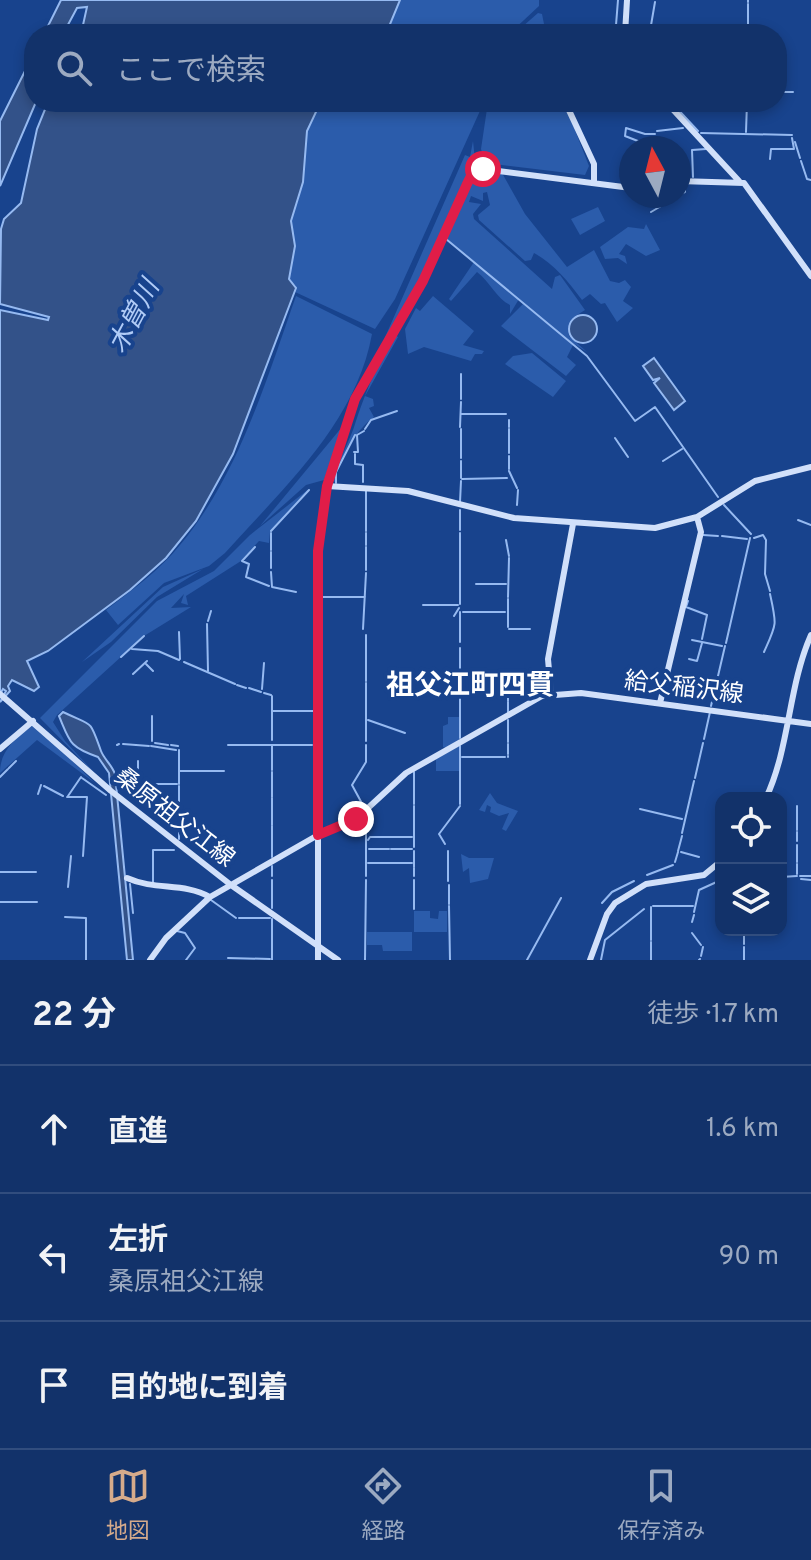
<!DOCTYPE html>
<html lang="ja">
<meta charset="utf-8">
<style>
body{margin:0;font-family:Overpass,"Noto Sans JP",sans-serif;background:#1f3e72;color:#f1f3f6}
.controls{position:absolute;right:24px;bottom:24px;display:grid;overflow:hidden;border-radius:16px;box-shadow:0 4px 12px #0003}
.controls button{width:72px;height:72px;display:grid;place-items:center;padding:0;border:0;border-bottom:2px solid #314d7e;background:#12326a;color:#f1f3f6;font:40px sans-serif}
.compass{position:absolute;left:619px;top:136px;width:72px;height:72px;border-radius:50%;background:#12326a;box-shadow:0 4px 12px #0003;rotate:353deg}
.stop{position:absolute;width:24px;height:24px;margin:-18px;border:6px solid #e11d48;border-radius:50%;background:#fff}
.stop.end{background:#e11d48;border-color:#fff;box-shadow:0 2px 8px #0008}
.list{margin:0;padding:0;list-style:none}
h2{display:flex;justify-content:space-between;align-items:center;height:104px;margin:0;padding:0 32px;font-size:34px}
h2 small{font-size:26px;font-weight:400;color:#9caac1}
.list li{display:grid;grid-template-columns:52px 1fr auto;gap:24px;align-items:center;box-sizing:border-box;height:128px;padding:0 32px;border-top:2px solid #314d7e}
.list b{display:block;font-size:30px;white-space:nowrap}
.list p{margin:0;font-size:26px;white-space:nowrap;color:#9caac1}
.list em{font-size:26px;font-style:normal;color:#9caac1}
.icon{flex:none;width:44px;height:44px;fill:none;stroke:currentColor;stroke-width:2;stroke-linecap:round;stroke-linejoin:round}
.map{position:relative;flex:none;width:811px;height:960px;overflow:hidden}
.search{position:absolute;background:#12326a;box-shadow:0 4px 12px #0003;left:24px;right:24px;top:24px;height:88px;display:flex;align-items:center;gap:20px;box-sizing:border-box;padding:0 28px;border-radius:32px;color:#9caac1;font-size:30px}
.sheet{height:488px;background:#12326a}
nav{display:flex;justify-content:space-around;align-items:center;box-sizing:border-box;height:112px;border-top:2px solid #314d7e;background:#12326a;font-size:22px;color:#9caac1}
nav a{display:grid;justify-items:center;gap:4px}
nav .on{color:#d6ab8b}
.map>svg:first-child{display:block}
</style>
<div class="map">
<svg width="811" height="960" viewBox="0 0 811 960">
<rect width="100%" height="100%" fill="#18438d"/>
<path fill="#2b5cab" d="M400,0h139v6l-30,28h-123z
M538,13l4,1 4,20h-32z
M310,102h174l-89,197 -20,30 -80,-37 1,-6 -7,-7 6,-33 -4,-25 12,-39 4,-51 9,-19z
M488,102h76l25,64 -4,9 -100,-12 -4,-14z
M473,141l2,19 -9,8 1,11 -45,98 -43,74 86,-196 5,2z
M488,172l3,4 11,-3 23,41 42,53 27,-17 16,31 9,2 6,-3 6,7 -8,14 10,7 -16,14 -12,-19 -4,1 -11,-10 -8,6c-14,-19 -29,-37 -48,-47l-3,7 -6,1 -46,-41 -1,-5 12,-10 -3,-13 -4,1v8l-12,-5 -2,6 12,2 -8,10 1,5 78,70 3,-12 5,-2 25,35 -11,7 -6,11 1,8 18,16 -24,-15 10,8 -6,12 9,8 -10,11 -65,-50 22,-22 27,22 -31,-27 -9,15v-9c-13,-6 -20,-23 -33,-33l-26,29 -2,-2 25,-37 -28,-24 25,-55 10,-3z
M598,207l7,14 -25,14 -9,-16z
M646,224l14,26 -14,6 -20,-12 -7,10 6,2 2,8 -9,-6 -13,1 -5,-12 28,-20 16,2z
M296,296l76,38c-16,89 -89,154 -147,219l-16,13 -45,17 -46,42 -12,-15c26,-20 53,-39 74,-65 58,-69 86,-164 116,-249z
M433,296l41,35 -11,14 21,6 -2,3h-7l-4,7 -47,-14 -16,7 -3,-25 11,-21 4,3z
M395,335l3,2 -33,59 8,3 1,7 -5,2 5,9c-19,14 -35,41 -39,66l-2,-4c6,-20 17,-38 23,-58 12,-35 20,-54 39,-86z
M532,353l34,28 -13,16 -48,-33 8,-8z
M342,427l-18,53 -18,5 -46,41z
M310,488l-40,44 -1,11 -10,-2 -18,20 -55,35 2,9 -7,-2 3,-9 -13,14 20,-1 -47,29 -87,79 -4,7 12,19 39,42 -64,-65 117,-117 57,-30 36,-36z
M203,569l-46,28 -46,45 -29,20 81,-75z
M448,717h11v24l-13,7 -3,-1v-21l5,-2z
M32,726h4l59,57 -58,-43 -37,33c0,-22 14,-34 32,-47z
M459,746v25h-23v-12z
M490,793l7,10 21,8 -12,20 -4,-2 7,-16 -10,3 -9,-4 1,-5 -4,-2 -2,7 -6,-2z
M461,854l8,4h25l-6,21 -18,4 -1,-15 -6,4z
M414,911h16v7l8,1 1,-8h8v21h-33z
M367,932h45v19h-29l-1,-6h-15z"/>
<path fill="#335289" stroke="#96baf1" stroke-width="2" d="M61,0h339l-14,34h-305l6,-27 -10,1 -14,26h-19z
M34,53l2,49 -36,84v-65z
M48,102h262l-1,3 7,7 -9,19 -4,51 -12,39 4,25 -6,33 7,9 -63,166 -37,67 -30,37 -36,32 -82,61 -21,10 12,26 -5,4 -22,-11 -4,6 2,5 -10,11 6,-11 -3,-2 -3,5v-384l48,10 1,-3 -49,-13 1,-75 3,-10 17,-16 16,-74z
M569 329a14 14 0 1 1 28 0a14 14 0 1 1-28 0Z
M654,358l31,43 -11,9 -20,-27 6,-5 -7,2 -10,-14z
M63,712c31,15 26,6 38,39 3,8 11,14 14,23l18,186h-6l-18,-187 -11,-16c-29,-10 -28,-15 -39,-41z"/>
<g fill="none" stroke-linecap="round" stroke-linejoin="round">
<path stroke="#96baf1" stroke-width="2" d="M748,2v-2
M616,25l2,-25
M650,31l5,-29
M748,34v-30
M777,92h16
M671,102l27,29
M657,131l26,-3
M746,132l1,-30
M701,133l91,2
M646,134h9
M795,142l5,16
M642,148l1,-5 -18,-7 1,-8 19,6
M770,159l1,-10h23l-2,-11
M801,161l6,18 4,1
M693,177l-1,-27 14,-1
M653,196l1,7 5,3
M651,212l34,-20v-9
M446,239l141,117 48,65 20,-14 63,90
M461,399v-25
M462,414h44
M460,427l1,-25
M509,427v-7
M365,429l6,-9 26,-9
M615,438l13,19
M354,452h4l-1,-17 7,-4
M509,453v-24
M355,454v10l8,1v17
M461,458v-29
M663,461l19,-12
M509,469v-13
M509,471l8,17
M461,478v-17
M462,479l45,-1
M336,483v-11l19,-37
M366,491v40
M460,502l1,-21
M517,505l1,-15
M724,505l27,29
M460,510v20
M798,520l13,5
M271,531l38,-41
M366,533v12
M703,535l15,1
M722,536l25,3
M754,538l9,-3 3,5 -1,34 5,17
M506,540l3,16
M255,547l-13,14 7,3 -3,13 23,9
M271,550v-17
M271,552v16
M366,570v-23
M271,572l1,15 24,5
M476,584h30
M322,597h43
M508,597l1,-39
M688,601l-2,6 21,8 -5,24
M460,604v-71
M423,605h35
M460,612v30
M463,612h42
M454,616l5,-8
M208,621l3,-10
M207,624l1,47
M508,627v-28
M363,629l3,-56
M509,629h21
M179,632l1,27
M366,635v46
M692,640l30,6
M726,643l24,-105
M132,649l26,2 21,9
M764,652c13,-29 13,-26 6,-58
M121,657l23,-21
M689,659l8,2 5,-18
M184,662l51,22
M146,664l7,7
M133,674l14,-13
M529,677l13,2
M237,685l9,3
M508,686l-3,-9 21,-1
M249,688l12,4
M262,689l2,-26
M264,693l7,2
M508,701v-13
M711,706l14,-60
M273,711h41
M508,712v-10
M368,720l37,13
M460,738v-90
M704,739l6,-27
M272,740v-44
M152,741v-25
M366,741v-58
M508,742v-22
M155,743l13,2
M123,744l26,2
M117,745l2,-1
M171,745l7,1
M228,745h84
M151,746l25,4
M460,746v58
M508,754v-10
M462,757h43
M508,757v-1
M138,761v23
M9,768l7,-7
M272,770v-24
M180,771h44
M0,777l8,-8
M82,778l24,17
M695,778l8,-35
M124,784h25
M151,784h26
M179,784v-34
M44,786l19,10
M38,794l3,-9
M68,796l13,-19
M67,797h20l-4,59
M272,797v-25
M414,804v-32
M414,806v41
M797,806v24
M365,809l-13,-24 14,-23v-17
M640,809l42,10
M272,825v-27
M682,833l12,-52
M179,839v-53
M368,840l2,-3h42
M797,841v-9
M445,844l-6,-10 21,-28
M369,849h20
M391,849h21
M448,851v30
M678,851l4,-15
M681,852l18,5
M272,857v-31
M675,862l3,-10
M797,862v-17
M368,863h44
M272,866v10
M414,867v-16
M414,868v8
M0,872h36
M797,874v-10
M647,875l26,-10
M366,876v-60
M800,876h11
M781,877l16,-1
M801,879l10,1
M414,880v29
M781,880h2
M153,883v-33h21
M130,884l3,29
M449,885v19
M68,887l3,-31
M211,900l25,18
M0,902h37
M602,903l10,-11 22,-11
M449,906l1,54
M653,906h40
M272,908v-28
M694,912l5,-22 22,-10
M65,917l21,1v42
M239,918h31
M692,922l2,-7
M744,930v14
M177,931l8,2 10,15 -9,12
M692,933l9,12
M651,940v-33
M651,942v18
M744,947v13
M701,956l2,-9
M228,958l42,1
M272,960v-41
M365,960l1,-80
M527,960l34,-62
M601,960l4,-20 39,-31
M699,960l1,-1"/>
<path stroke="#d1e0fa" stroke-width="6" d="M625,34l2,-34
M666,102l73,79
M567,106l27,58v19
M469 171a7 7 0 1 1 14 0a7 7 0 1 1-14 0Z
M483,169l148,19
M679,181l65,2 67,93
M327,486l81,5 106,27 141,10 42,-11 58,-36 56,-14
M551,693l-3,-34 25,-135
M0,694l111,97 120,94 107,75
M660,703l41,-171 -4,-15
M0,749l33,-28
M766,798c24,-51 22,-111 45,-163
M127,878c29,13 56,4 83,19
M150,960l16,-22 44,-41 108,-62 38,-16 50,-46 136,-77 39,-3 230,31
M318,960v-409l9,-65 28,-87 68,-118 48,-105
M590,960l17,-46 8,-11 31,-19 58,-9 17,-14"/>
</g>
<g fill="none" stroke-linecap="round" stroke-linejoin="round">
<path stroke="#e11d48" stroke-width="10" d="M356,819l-38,16v-284l9,-65 28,-87 68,-118 44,-97 4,-8 9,1 3,-8"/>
</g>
<g text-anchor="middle" stroke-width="8" stroke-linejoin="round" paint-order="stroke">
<g font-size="24" fill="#fff" stroke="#18438d">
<text transform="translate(684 687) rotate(7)" y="8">給父稲沢線</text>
<text transform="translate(175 817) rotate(38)" y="8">桑原祖父江線</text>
</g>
<g font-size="26" font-style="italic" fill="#b0cbf6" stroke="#18438d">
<text transform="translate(133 316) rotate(-62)" y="9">木曽川</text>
</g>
<g font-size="28" font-weight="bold" fill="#fff" stroke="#18438d">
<text x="470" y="694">祖父江町四貫</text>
</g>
</g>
</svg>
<div class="controls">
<button><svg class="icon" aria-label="locate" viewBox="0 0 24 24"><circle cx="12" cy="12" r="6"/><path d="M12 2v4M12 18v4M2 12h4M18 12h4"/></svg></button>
<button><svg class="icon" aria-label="layers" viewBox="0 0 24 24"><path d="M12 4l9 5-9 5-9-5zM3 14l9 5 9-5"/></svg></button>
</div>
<svg class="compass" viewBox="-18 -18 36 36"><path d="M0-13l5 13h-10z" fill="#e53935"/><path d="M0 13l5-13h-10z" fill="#9caac1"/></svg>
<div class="stop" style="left:483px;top:169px"></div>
<div class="stop end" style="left:356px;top:819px"></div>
<div class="search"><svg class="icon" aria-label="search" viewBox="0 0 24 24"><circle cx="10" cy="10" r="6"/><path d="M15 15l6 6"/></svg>ここで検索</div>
</div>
<section class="sheet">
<h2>22 分<small>徒歩 · 1.7 km</small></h2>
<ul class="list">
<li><svg class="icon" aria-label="ahead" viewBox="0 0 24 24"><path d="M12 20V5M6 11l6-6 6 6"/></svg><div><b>直進</b></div><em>1.6 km</em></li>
<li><svg class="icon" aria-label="left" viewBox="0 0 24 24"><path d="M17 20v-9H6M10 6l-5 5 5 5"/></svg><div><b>左折</b><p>桑原祖父江線</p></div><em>90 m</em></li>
<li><svg class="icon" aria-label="arrive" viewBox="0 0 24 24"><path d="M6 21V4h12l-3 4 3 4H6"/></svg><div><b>目的地に到着</b></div></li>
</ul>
</section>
<nav>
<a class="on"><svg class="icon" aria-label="map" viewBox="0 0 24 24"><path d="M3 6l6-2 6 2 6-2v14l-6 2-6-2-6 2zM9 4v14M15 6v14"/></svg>地図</a>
<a><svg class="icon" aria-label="directions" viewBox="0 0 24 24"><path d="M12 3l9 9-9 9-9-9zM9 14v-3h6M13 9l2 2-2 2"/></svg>経路</a>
<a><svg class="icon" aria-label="saved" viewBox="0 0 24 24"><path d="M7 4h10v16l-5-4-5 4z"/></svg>保存済み</a>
</nav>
